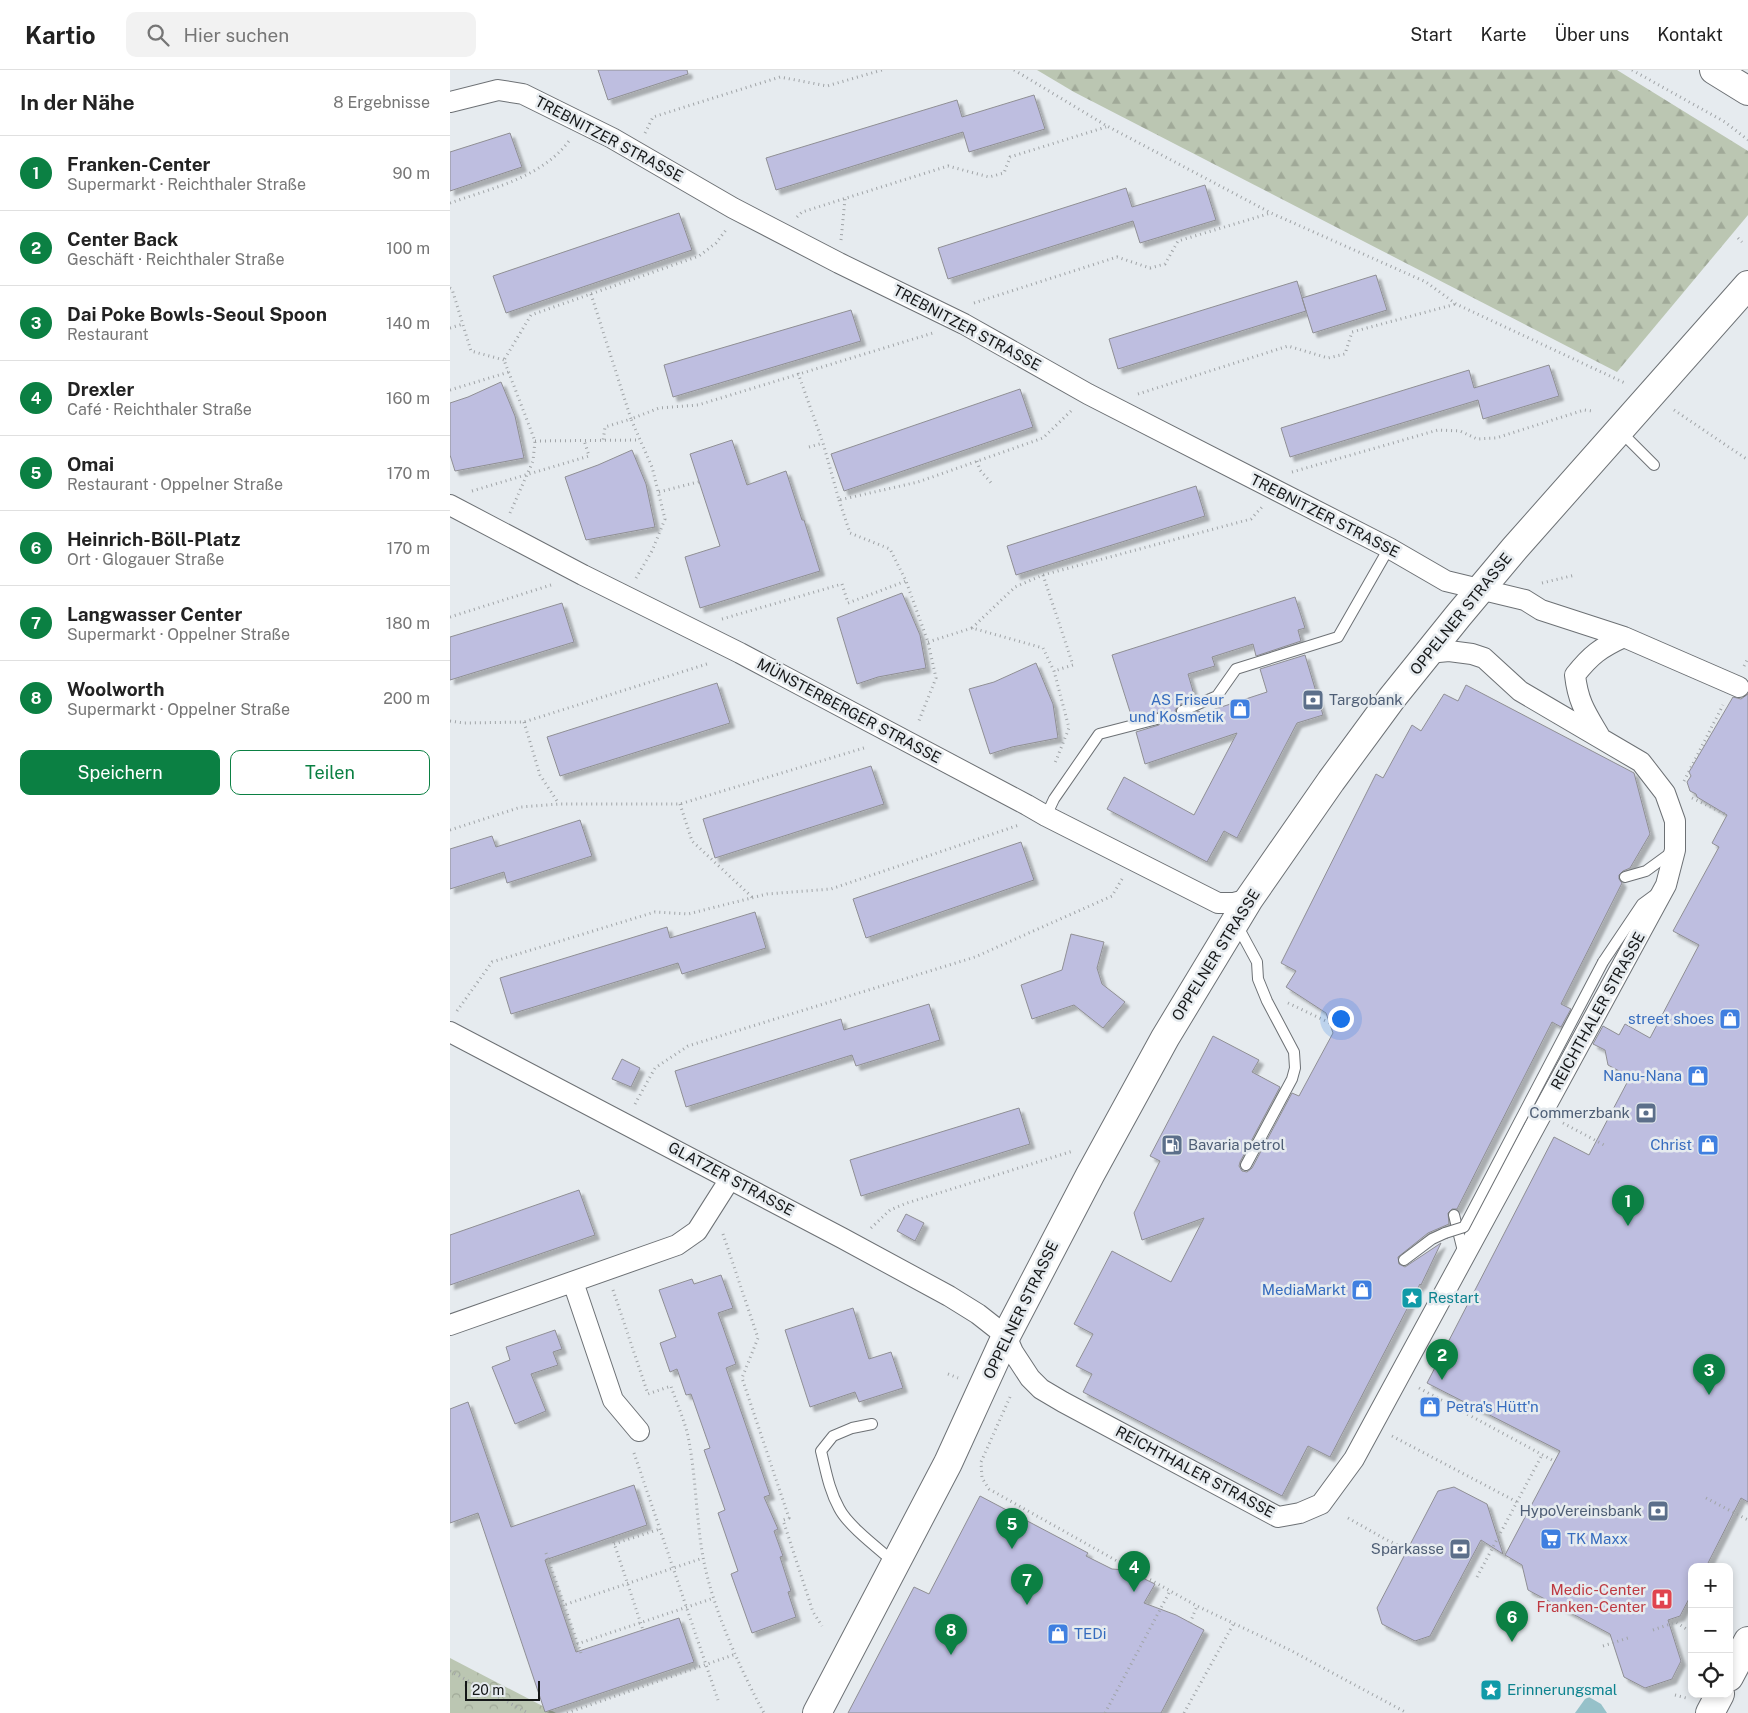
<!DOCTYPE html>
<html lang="de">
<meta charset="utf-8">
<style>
body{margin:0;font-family:"Public Sans",sans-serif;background:#f2f2f2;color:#222}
.controls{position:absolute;right:15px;bottom:15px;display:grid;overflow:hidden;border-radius:10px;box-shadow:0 2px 8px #0003}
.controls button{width:45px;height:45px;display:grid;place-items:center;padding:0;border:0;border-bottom:1px solid #e0e0e0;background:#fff;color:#222;font:25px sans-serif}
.scale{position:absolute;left:15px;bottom:12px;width:75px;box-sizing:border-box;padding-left:5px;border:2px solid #151718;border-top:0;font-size:14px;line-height:18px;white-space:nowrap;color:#151718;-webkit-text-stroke:4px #e6ebef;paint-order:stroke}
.you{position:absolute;left:890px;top:948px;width:18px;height:18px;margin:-12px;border:4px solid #fff;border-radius:50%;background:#1a73e8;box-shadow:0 0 0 8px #1a73e833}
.badge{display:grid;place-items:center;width:32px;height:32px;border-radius:50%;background:#0b8043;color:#fff;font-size:16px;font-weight:700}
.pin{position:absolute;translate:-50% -41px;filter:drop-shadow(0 1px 2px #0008)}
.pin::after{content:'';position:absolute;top:26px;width:18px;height:15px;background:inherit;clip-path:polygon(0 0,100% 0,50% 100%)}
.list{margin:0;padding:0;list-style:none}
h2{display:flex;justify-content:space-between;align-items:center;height:65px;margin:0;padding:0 20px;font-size:21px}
h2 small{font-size:16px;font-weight:400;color:#767676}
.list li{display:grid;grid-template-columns:32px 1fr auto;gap:15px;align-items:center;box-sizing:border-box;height:75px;padding:0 20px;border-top:1px solid #e0e0e0}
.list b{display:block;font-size:19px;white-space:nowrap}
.list p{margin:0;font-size:16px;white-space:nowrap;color:#767676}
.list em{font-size:16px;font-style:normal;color:#767676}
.actions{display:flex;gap:10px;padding:15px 20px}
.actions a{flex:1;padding:11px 0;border:1px solid #0b8043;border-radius:10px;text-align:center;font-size:18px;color:#0b8043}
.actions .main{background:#0b8043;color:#fff}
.icon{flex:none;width:28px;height:28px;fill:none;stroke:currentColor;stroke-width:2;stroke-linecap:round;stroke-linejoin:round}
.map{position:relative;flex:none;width:1298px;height:1643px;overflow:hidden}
header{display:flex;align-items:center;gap:30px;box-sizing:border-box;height:70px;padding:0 25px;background:#fff;border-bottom:1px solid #e0e0e0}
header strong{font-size:24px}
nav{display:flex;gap:28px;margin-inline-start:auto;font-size:18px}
.search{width:350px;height:45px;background:#f2f2f2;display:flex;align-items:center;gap:12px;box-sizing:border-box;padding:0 18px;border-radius:10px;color:#767676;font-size:19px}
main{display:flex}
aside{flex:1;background:#fff}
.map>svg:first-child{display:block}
</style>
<header>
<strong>Kartio</strong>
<div class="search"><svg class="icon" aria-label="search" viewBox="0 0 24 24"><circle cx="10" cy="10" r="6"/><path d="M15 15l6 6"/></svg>Hier suchen</div>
<nav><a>Start</a><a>Karte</a><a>Über uns</a><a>Kontakt</a></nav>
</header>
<main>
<aside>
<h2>In der Nähe<small>8 Ergebnisse</small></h2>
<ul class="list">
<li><span class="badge">1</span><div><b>Franken-Center</b><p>Supermarkt · Reichthaler Straße</p></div><em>90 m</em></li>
<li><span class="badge">2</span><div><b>Center Back</b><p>Geschäft · Reichthaler Straße</p></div><em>100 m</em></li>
<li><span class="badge">3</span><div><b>Dai Poke Bowls-Seoul Spoon</b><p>Restaurant</p></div><em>140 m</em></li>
<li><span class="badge">4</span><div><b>Drexler</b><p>Café · Reichthaler Straße</p></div><em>160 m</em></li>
<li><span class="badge">5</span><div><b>Omai</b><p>Restaurant · Oppelner Straße</p></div><em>170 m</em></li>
<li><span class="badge">6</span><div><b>Heinrich-Böll-Platz</b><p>Ort · Glogauer Straße</p></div><em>170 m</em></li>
<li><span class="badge">7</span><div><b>Langwasser Center</b><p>Supermarkt · Oppelner Straße</p></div><em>180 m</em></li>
<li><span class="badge">8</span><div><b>Woolworth</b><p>Supermarkt · Oppelner Straße</p></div><em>200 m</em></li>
</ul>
<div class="actions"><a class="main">Speichern</a><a>Teilen</a></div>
</aside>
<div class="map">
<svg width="1298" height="1643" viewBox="0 0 1298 1643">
<defs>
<pattern id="forest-firs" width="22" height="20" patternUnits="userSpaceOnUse" patternTransform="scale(1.25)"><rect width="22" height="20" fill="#bbc6b2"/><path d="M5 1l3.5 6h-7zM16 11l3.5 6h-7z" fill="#a0a998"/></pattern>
<pattern id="park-crowns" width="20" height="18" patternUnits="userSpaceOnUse" patternTransform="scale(1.25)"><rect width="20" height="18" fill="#bbc6b2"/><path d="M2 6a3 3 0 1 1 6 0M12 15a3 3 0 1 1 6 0" fill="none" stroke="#a0a998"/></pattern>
<filter id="shadow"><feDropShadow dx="4.5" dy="4.5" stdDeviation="1" flood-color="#0004"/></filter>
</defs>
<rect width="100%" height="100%" fill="#e6ebef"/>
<path fill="url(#forest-firs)" d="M587,0h580l131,81v64l-131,157 -543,-280z"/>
<path fill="url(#park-crowns)" d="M0,1588l106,55h-106z"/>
<path fill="#96c1c9" d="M1139,1627l12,7 6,9h-32l10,-14z"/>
<path fill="#bebee0" stroke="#8f8f94" filter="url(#shadow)" d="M148,0h89l1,4 -80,26z
M584,25l11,34 -76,23 -6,-20 -187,58 -10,-32 191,-58 5,17z
M60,63l12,34 -72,24v-39z
M755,115l11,35 -76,23 -7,-22 -185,58 -10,-31 188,-60 6,19z
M229,143l13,37 -186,63 -13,-37z
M926,205l11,35 -74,23 -11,-35z
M847,211l9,30 -188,58 -9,-30z
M401,240l10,31 -188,56 -9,-32z
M1099,295l10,31 -76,23 -5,-19 -188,57 -9,-29 188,-58 5,18z
M51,312l14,34 9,42 -69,13 -5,-16v-52l18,-6z
M570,319l13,38 -189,64 -13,-37z
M282,370l15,45 39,-14 16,49h2l16,51 -120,37 -15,-51 35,-11 -30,-92z
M182,380l14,34 9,43 -69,13 -21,-63 33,-12z
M746,416l9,30 -189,59 -9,-29z
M452,523l18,42 6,33 -48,9 -21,7 -20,-66z
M845,527l10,31 -7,2 3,11 -45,15 -3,-12 -41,13 3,9 -27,8 7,24 -16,7 -4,5 3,6 6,1 15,-6 1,3 67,-22 -7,-23 45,-14 18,60 -26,8 -60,115 -13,-7 -17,31 -100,-53 17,-32 70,38 43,-82 -92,31 -9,-32 23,-7 4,-4v-4l-4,-4 -3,-1 -24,6 -20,-63z
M112,533l12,39 -124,38v-43z
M586,593l17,41 5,34 -46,9 -22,7 -21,-65 25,-7z
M267,613l13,40 -170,53 -13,-39z
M1016,615l168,88 16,61 -20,34 -7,3 -4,4v4l3,4 -61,121 10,5 -10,18 -9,-5 -95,187h-5l-4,4 1,11 -21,9 -30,24 1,7 6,3 36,-24 -20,42 -1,-1 -90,173 -22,-11 -26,50 -199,-104 9,-18 -16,-8 17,-32 -19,-10 38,-73 59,31 33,-64 -62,22 -8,-27 26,-52 -10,-5 63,-120 46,24 -7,12 28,15 -40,75 -1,4 3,5 5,1 5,-4 40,-75 7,3 34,-63 -7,-20 -40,-26 10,-16 -15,-8 95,-189 7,4 29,-53 9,6 23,-37 14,7z
M1298,624v808l-7,-4 -35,69h-14v26l-12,23 -12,4 13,41 -9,18 -27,9 -21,-11 -14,-43 -82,-44 -6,-25 -17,-10 55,-104 -133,-68 127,-246 35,18 41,-78 -22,-12 -3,-15 -12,-6 10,-18 16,9 6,-11 25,14 49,-93 -26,-14 46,-84 -7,-4 15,-28 -30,-18 -1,-3 -6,-3 -3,-9 4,-6 -2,-4 44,-75 8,2z
M421,696l13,38 -169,54 -12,-39z
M130,750l12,36 -85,27 -3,-11 -54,17v-40l42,-13 4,11z
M571,772l13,38 -168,58 -13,-39z
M305,842l11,36 -84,26 -4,-11 -167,51 -11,-36 167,-51 3,11z
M621,864l33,8 -7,26 5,16 23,18 -22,26 -29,-23 -42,14 -11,-34 41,-15z
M479,934l11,36 -84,26 -4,-11 -166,52 -11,-36 166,-52 3,11z
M172,989l18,9 -9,19 -19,-8z
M569,1038l11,36 -169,52 -11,-36z
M129,1120l16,45 -145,50v-50z
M456,1144l18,9 -9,18 -18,-10z
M271,1205l12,33 -15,5 18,51 -10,4 44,127 -6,2 14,32 -4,2 9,25 -3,1 11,34 -3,1 8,25 -44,16 -21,-59 7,-3 -20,-58 7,-3 -21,-60 6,-2 -19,-54 -5,1 -9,-26 -7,3 -10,-29 16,-6 -17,-47 33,-11 2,5z
M403,1238l16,51 22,-7 12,36 -44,14 -4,-10 -45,15 -25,-77z
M105,1260l7,19 -9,3 5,13 -27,9 15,37 -31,13 -23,-57 18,-7 -4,-13z
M18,1332l43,125 123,-42 13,40 -102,35 31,92 103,-34 15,44 -149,50 -67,-199 -28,10v-114z
M1004,1417l33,17 16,50 -22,-14 -51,96 -15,5 -33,-17 -5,-16 61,-117z
M530,1426l108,57 -2,3 26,13 14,1 29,14 -11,19 32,12 28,15 -43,83h-313l66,-126 15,7z"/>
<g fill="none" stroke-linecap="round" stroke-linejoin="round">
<g stroke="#6d7175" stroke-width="12">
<path id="lane" d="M1170,361l34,34
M732,641l35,-15 19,-27 102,-32 51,-89
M596,746l8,-17 45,-65 58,-15
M1175,807l21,-6 26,-19
M787,855l20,37 1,17 9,22 27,51 1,16 -3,11 -46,86
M1153,892l39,-58 15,-11
M1004,1145l10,40
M954,1190l28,-21 13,-6
M422,1354l-20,4 -19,8 -12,15c5,20 8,39 18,57 9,18 40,41 56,55"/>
</g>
<g stroke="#6d7175" stroke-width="22">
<path id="street" d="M0,32l48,-12 25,4 89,44 121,70 106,55 125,61 124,70 301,154 57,33 79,19 16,10 83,27 115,50
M0,435l133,70 157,78 287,152 19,11 172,87h16l15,-4
M1149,665c-13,-22 -21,-33 -24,-60 16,-20 25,-27 49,-38
M0,962l392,206 107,58 29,18 28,22 7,16 17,26 11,11 22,13 215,115 22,-4 21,-9 33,-45 312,-574 9,-35v-29l-10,-28 -24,-31 -121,-71 -36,-33 -12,-4 -23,-3 -21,2
M123,1212l40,118 26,31
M0,1255l227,-80 20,-14 33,-52"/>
</g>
<g stroke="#6d7175" stroke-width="30">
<path id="secondary" d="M1264,0l34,21
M1279,1607l19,-36
M367,1643l131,-250 58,-127 84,-161 75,-137 84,-139 82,-118 61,-83 66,-82 57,-68 233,-263
M1260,1643l10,-19"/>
</g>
<path stroke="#a0a4a7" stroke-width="3" stroke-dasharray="1 4" stroke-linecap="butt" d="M564,0l93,56 164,87 155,69 30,22 171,80
M1182,0l93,52 23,18
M195,63l8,-16 127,-40 47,9 55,-16
M0,133c42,-15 91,-25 119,-62
M347,147l5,-5 146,-46 41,11 15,-4 6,-16 96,-30
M1288,168l4,4
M391,170l4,-41
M0,218l2,1 19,62 33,9
M141,224l40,125 -26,8 -2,14
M524,233l143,-46 33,11 15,-4 13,-23 93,-28
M0,258l13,-4
M348,303l25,70 16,57 79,-18 125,-44 28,-27
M0,320l59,-18
M688,324l150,-48 40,12 17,-4 7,-22 104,-28
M1224,340l74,50
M85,371l105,-1
M359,377l14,-4
M527,391l3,9 13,15
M842,402l146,-42 22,1 17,8 19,-1 88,-28 8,1
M22,421l117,-35 -5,-16
M209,422l43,-11
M389,430l11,33 40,16 16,32 22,61 8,36 -18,45
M60,443l23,-52 2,-20 -31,-81 27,-45 168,-59 17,-13 10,-13
M593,505l30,90 -19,6
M186,508l16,-27 13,-32 -13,-52 -21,-48 28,-11 39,-3 235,-72
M1092,513l33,-8
M0,547l101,-32
M272,549l120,-35 6,19 58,-22
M522,558l43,-41 28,-12 208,-56 11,-12
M478,572l44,-14 71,20 11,23 15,57 -14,35
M1294,596l4,-8
M0,651l14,2 60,-1 186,-59
M74,652l16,53 19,29
M1234,711l39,-76
M1242,728l35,17
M230,734l12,37 61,57
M0,760l71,-23 38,-3h121l187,-57
M838,933l42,20
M7,941l35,-49 163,-50 33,2 79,-20 64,-5 188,-64
M185,1034l20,-36 33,-22 287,-89 137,-61 10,-17
M1113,1053l41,22
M421,1158l19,-18 17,-7 166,-52
M273,1164l35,104 -16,40 47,140 -6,2 30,92 9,14
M163,1220l35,104 23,-8c5,16 13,33 17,50 8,40 8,82 15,121 9,50 37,112 61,156
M498,1304l10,4
M969,1318l135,73
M560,1327l-29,65 1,16 7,11 208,117 93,44 117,63
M942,1366l125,66
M184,1383l85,250
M1256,1428l42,22
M898,1448l37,21 23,11
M162,1467l31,93
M164,1474l46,-15
M96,1483l36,103
M1027,1507l65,-122
M1011,1508l3,1
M111,1536l142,-48
M740,1553l7,-17
M1203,1560l23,-8 16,11
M127,1574l137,-46
M1153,1576l28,-9
M0,1601l78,42
M1225,1625l11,3
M117,1643l169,-59
M655,1643l65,-122
M734,1643l50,-90"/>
<use href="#lane" stroke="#fff" stroke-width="10"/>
<use href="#street" stroke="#fff" stroke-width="20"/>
<use href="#secondary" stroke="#fff" stroke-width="28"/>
<g stroke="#6d7175" stroke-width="12" stroke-linecap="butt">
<path id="lane-bridge" d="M995,1163l19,-6 139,-265"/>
</g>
<use href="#lane-bridge" stroke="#fff" stroke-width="10"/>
</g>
<defs>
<g id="bank-square" transform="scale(1.125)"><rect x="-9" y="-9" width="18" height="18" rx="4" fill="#5c6f8a" stroke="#e6ebef"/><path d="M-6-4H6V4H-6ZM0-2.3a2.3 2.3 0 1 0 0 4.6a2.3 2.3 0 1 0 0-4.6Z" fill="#fff"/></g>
<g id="shop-square" transform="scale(1.125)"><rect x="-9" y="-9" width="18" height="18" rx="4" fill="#3f7fe0" stroke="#e6ebef"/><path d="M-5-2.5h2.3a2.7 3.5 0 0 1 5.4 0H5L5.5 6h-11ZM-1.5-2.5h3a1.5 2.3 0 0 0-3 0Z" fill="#fff"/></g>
<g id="fuel-square" transform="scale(1.125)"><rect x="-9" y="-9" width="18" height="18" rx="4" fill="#5c6f8a" stroke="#e6ebef"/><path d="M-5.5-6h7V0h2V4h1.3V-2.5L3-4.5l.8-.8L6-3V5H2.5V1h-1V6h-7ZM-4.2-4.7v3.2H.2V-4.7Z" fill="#fff"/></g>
<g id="sight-square" transform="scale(1.125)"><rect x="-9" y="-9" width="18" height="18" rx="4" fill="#0f9aa8" stroke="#e6ebef"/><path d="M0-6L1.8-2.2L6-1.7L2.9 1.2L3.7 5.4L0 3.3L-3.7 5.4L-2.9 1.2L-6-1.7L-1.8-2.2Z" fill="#fff"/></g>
<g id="supermarket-square" transform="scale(1.125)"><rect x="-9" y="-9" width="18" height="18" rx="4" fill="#3f7fe0" stroke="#e6ebef"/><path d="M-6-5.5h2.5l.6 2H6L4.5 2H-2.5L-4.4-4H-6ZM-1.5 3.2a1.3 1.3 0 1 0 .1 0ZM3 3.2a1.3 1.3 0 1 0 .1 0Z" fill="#fff"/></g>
<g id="hospital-square" transform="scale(1.125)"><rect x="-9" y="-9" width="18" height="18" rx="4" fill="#e0444e" stroke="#e6ebef"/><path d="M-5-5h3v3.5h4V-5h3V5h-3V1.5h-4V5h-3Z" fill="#fff"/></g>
</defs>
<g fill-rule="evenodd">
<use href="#bank-square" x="863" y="630"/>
<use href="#shop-square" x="790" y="639"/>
<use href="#shop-square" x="1280" y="949"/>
<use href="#shop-square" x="1248" y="1006"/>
<use href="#bank-square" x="1196" y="1043"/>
<use href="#fuel-square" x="722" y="1075"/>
<use href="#shop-square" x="1258" y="1075"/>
<use href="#shop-square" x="912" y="1220"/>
<use href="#sight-square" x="962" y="1228"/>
<use href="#shop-square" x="980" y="1337"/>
<use href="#bank-square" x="1208" y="1441"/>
<use href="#supermarket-square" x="1101" y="1469"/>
<use href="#bank-square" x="1010" y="1479"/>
<use href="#hospital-square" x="1212" y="1529"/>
<use href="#shop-square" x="608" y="1564"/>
<use href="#sight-square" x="1041" y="1620"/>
</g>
<g text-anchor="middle" stroke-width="5" stroke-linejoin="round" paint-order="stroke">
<g font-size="15" fill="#151718" stroke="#e6ebef">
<text transform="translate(159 69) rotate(28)" y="5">TREBNITZER STRASSE</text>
<text transform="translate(517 258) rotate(28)" y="5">TREBNITZER STRASSE</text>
<text transform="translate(875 446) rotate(27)" y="5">TREBNITZER STRASSE</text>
<text transform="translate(1011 544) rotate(-51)" y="5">OPPELNER STRASSE</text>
<text transform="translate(399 641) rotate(28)" y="5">MÜNSTERBERGER STRASSE</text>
<text transform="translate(766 885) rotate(-58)" y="5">OPPELNER STRASSE</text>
<text transform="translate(1148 941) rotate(-61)" y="5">REICHTHALER STRASSE</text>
<text transform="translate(281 1109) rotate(28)" y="5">GLATZER STRASSE</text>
<text transform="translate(571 1240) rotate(-64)" y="5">OPPELNER STRASSE</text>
<text transform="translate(745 1402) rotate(28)" y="5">REICHTHALER STRASSE</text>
</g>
<g font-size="15" fill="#366cbe" stroke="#e6ebef" text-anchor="end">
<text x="774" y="635">AS Friseur<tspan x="774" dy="17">und Kosmetik</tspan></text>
<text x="1264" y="954">street shoes</text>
<text x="1232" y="1011">Nanu-Nana</text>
<text x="1242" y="1080">Christ</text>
<text x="896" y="1225">MediaMarkt</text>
<text x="996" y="1342" text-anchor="start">Petra's Hütt'n</text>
<text x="1117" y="1474" text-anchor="start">TK Maxx</text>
<text x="624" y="1569" text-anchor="start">TEDi</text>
</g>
<g font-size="15" fill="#4e5e75" stroke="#e6ebef" text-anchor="end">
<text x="879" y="635" text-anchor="start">Targobank</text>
<text x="1180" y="1048">Commerzbank</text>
<text x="738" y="1080" text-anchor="start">Bavaria petrol</text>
<text x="1192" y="1446">HypoVereinsbank</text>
<text x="994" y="1484">Sparkasse</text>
</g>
<g font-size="15" fill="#0d838f" stroke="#e6ebef" text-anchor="start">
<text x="978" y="1233">Restart</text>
<text x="1057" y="1625">Erinnerungsmal</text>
</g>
<g font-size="15" fill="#be3a42" stroke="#e6ebef" text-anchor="end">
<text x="1196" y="1525">Medic-Center<tspan x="1196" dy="17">Franken-Center</tspan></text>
</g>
</g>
</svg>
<div class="controls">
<button>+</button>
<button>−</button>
<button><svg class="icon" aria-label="locate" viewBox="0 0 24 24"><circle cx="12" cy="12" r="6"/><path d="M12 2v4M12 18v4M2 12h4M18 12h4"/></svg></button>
</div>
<div class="scale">20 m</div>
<div class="you"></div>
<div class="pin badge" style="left:1178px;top:1156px">1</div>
<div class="pin badge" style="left:992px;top:1310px">2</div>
<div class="pin badge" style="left:1259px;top:1325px">3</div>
<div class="pin badge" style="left:684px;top:1522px">4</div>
<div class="pin badge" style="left:562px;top:1479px">5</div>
<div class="pin badge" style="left:1062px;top:1572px">6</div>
<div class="pin badge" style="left:577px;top:1535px">7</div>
<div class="pin badge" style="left:501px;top:1585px">8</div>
</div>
</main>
